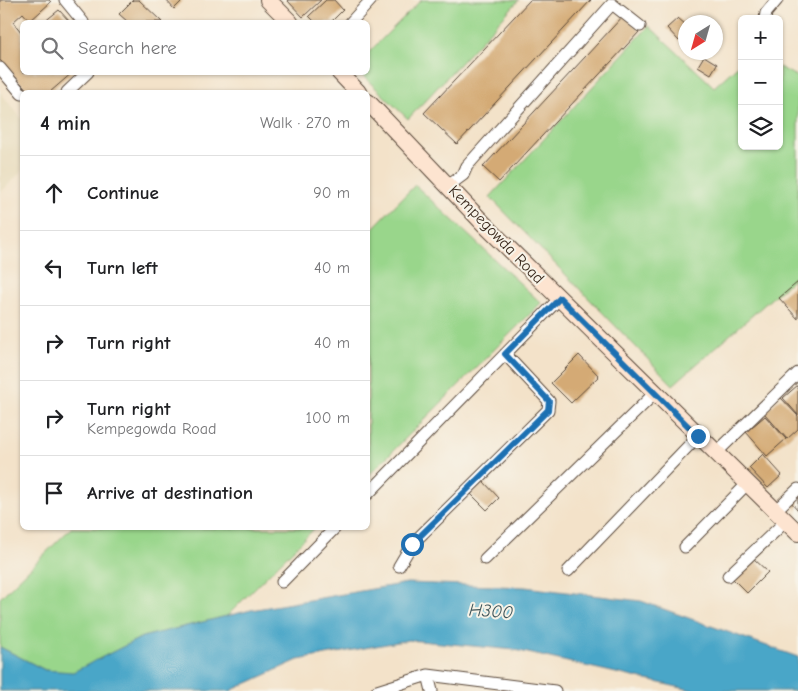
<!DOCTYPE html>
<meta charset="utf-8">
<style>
body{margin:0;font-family:"Comic Neue",sans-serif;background:#f2f2f2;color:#202124}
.controls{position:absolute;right:15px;top:15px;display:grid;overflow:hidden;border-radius:8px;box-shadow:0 1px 4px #0004}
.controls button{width:45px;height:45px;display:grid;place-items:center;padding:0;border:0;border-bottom:1px solid #e0e0e0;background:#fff;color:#202124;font:25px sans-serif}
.compass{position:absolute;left:678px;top:15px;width:45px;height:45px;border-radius:50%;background:#fff;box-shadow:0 1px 4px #0004;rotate:217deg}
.stop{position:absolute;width:15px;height:15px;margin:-11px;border:4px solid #1f6fb2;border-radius:50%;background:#fff}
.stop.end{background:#1f6fb2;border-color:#fff;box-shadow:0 1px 5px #0008}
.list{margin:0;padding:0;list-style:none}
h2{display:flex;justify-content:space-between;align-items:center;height:65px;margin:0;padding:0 20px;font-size:21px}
h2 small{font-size:16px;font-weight:400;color:#757577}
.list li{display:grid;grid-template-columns:32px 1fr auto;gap:15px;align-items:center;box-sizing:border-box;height:75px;padding:0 20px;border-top:1px solid #e0e0e0}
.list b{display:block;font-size:19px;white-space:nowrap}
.list p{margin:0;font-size:16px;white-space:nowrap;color:#757577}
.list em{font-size:16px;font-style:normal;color:#757577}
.icon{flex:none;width:28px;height:28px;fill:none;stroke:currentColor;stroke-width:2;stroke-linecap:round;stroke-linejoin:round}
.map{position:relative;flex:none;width:798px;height:691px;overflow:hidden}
.search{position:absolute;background:#fff;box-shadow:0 1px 4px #0004;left:20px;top:20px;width:350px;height:55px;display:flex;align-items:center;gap:12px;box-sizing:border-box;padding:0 18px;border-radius:8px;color:#757577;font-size:19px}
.panel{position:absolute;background:#fff;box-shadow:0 1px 4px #0004;left:20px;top:90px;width:350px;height:440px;border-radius:8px}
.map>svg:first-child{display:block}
</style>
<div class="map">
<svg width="798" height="691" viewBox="0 0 798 691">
<rect width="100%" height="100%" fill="#f7f3e8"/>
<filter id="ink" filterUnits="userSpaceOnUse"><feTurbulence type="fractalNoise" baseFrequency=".02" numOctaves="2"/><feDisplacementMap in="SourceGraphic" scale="10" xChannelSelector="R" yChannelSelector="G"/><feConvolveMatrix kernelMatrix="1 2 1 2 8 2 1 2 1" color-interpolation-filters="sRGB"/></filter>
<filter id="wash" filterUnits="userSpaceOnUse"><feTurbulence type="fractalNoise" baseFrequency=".0096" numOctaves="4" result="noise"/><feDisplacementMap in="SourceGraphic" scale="20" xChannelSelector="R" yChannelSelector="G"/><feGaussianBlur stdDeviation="1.12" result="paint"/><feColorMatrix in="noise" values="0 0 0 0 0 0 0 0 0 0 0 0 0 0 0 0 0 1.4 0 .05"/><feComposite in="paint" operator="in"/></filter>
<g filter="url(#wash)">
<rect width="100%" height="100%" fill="#f3e2c9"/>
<path fill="#e7daba" d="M0,92l22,27v52l-22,22z"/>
<path fill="#99d68b" stroke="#6a8054" d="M421,0h98l-111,119 -48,-46 8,-1v-19z
M649,26l65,61 28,-25v84h37v-79l19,10v198l-125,110 -183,-188z
M415,185l126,118 -173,173v-243z
M71,528h244l-88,88 -85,21 -69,36 -28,-3 -45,-23v-49z"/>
<path fill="#4aa6c8" stroke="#426873" d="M407,583l118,4 116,14 157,56v34h-103l-180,-41 -106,-10 -111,20 -68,31h-230v-44l45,23 28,2 69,-35 109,-27z"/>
<g id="blocks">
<path fill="#d4aa75" d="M0,0h49l2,2 -21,19 -7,-8 -10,9 9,11v39h51l-23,20h-21l-29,-32z
M133,0h6l23,22h-34l-9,-8z
M166,0h17l-9,9z
M287,0h34l-18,17z
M326,0h8l9,10 -12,12h-16l-6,-6z
M530,0h61l-134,144 -33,-31z
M59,10l11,12h-26z
M624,15l16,16 -141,151 -16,-15z
M678,18l8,7v9l-7,7 -12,-13z
M704,56l13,8 -6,10 -13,-8z
M798,282v37l-19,-21z
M579,355l20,21 -28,27 -20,-20z
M798,385v30l-15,-17z
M781,398l17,18v13l-11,10 -23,-26z
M765,416l21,23 -19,17 -21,-24z
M763,454l19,21 -14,13 -19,-20z
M483,481l16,17 -12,12 -16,-16z
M798,494v16l-8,-9z
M753,558l15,14 -21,21 -15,-15z"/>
</g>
</g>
<g filter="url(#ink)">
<use href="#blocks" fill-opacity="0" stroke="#574638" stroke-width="1"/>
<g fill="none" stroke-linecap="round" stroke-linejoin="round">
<g stroke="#574638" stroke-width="13">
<path id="street" d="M65,0l18,22
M765,19l1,-6 11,-13
M351,22l20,-22
M0,68l22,26
M67,92l21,-20
M448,186l15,-11 4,-9 145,-162 28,22
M716,453l82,-80
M368,494l192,-196
M775,511l23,-22
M685,547l62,-63
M485,559l170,-166
M399,566l13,-22 136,-134 1,-9 -44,-47
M568,571l130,-135
M728,576l58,-55
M282,582l53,-54
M428,675l4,16
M377,691l51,-16 127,16"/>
</g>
<g stroke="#574638" stroke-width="18">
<path id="secondary" d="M268,0l22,22
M339,72l19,20
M368,102l117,123 313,308"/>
</g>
<use href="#street" stroke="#fff" stroke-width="11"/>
<use href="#secondary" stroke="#fde4d0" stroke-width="16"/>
</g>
</g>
<g fill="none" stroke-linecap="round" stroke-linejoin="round" filter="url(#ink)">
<path stroke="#1f6fb2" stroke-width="6" d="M412,544l136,-134 1,-9 -44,-47 55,-56 138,138"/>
</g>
<g text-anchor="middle" stroke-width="4" stroke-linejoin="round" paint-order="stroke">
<g font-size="16" fill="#3b2a1e" stroke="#f7f3e8">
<text transform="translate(497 234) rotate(46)" y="6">Kempegowda Road</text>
</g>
<g font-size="18" font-style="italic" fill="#40555a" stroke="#f7f3e8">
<text transform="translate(491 611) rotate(4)" y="6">H300</text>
</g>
</g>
</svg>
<div class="controls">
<button>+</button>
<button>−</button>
<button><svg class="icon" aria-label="layers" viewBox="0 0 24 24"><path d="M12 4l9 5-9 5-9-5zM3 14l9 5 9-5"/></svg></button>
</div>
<svg class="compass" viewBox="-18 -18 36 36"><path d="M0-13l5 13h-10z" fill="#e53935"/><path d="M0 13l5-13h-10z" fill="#757577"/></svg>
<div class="stop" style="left:412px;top:544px"></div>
<div class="stop end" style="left:698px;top:436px"></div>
<div class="search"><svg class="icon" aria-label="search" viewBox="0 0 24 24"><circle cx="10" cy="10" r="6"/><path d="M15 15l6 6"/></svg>Search here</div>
<section class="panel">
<h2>4 min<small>Walk · 270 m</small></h2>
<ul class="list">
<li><svg class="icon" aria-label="ahead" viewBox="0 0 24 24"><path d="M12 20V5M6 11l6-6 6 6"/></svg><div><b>Continue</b></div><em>90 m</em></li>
<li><svg class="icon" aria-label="left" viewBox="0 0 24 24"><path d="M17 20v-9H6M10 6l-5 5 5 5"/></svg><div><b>Turn left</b></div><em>40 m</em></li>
<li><svg class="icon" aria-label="right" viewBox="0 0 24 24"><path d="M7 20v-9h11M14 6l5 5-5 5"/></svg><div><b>Turn right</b></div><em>40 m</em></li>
<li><svg class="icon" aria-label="right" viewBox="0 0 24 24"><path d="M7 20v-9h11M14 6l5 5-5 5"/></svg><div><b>Turn right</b><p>Kempegowda Road</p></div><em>100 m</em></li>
<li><svg class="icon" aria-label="arrive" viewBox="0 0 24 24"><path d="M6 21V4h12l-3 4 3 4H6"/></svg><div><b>Arrive at destination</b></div></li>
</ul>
</section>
</div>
